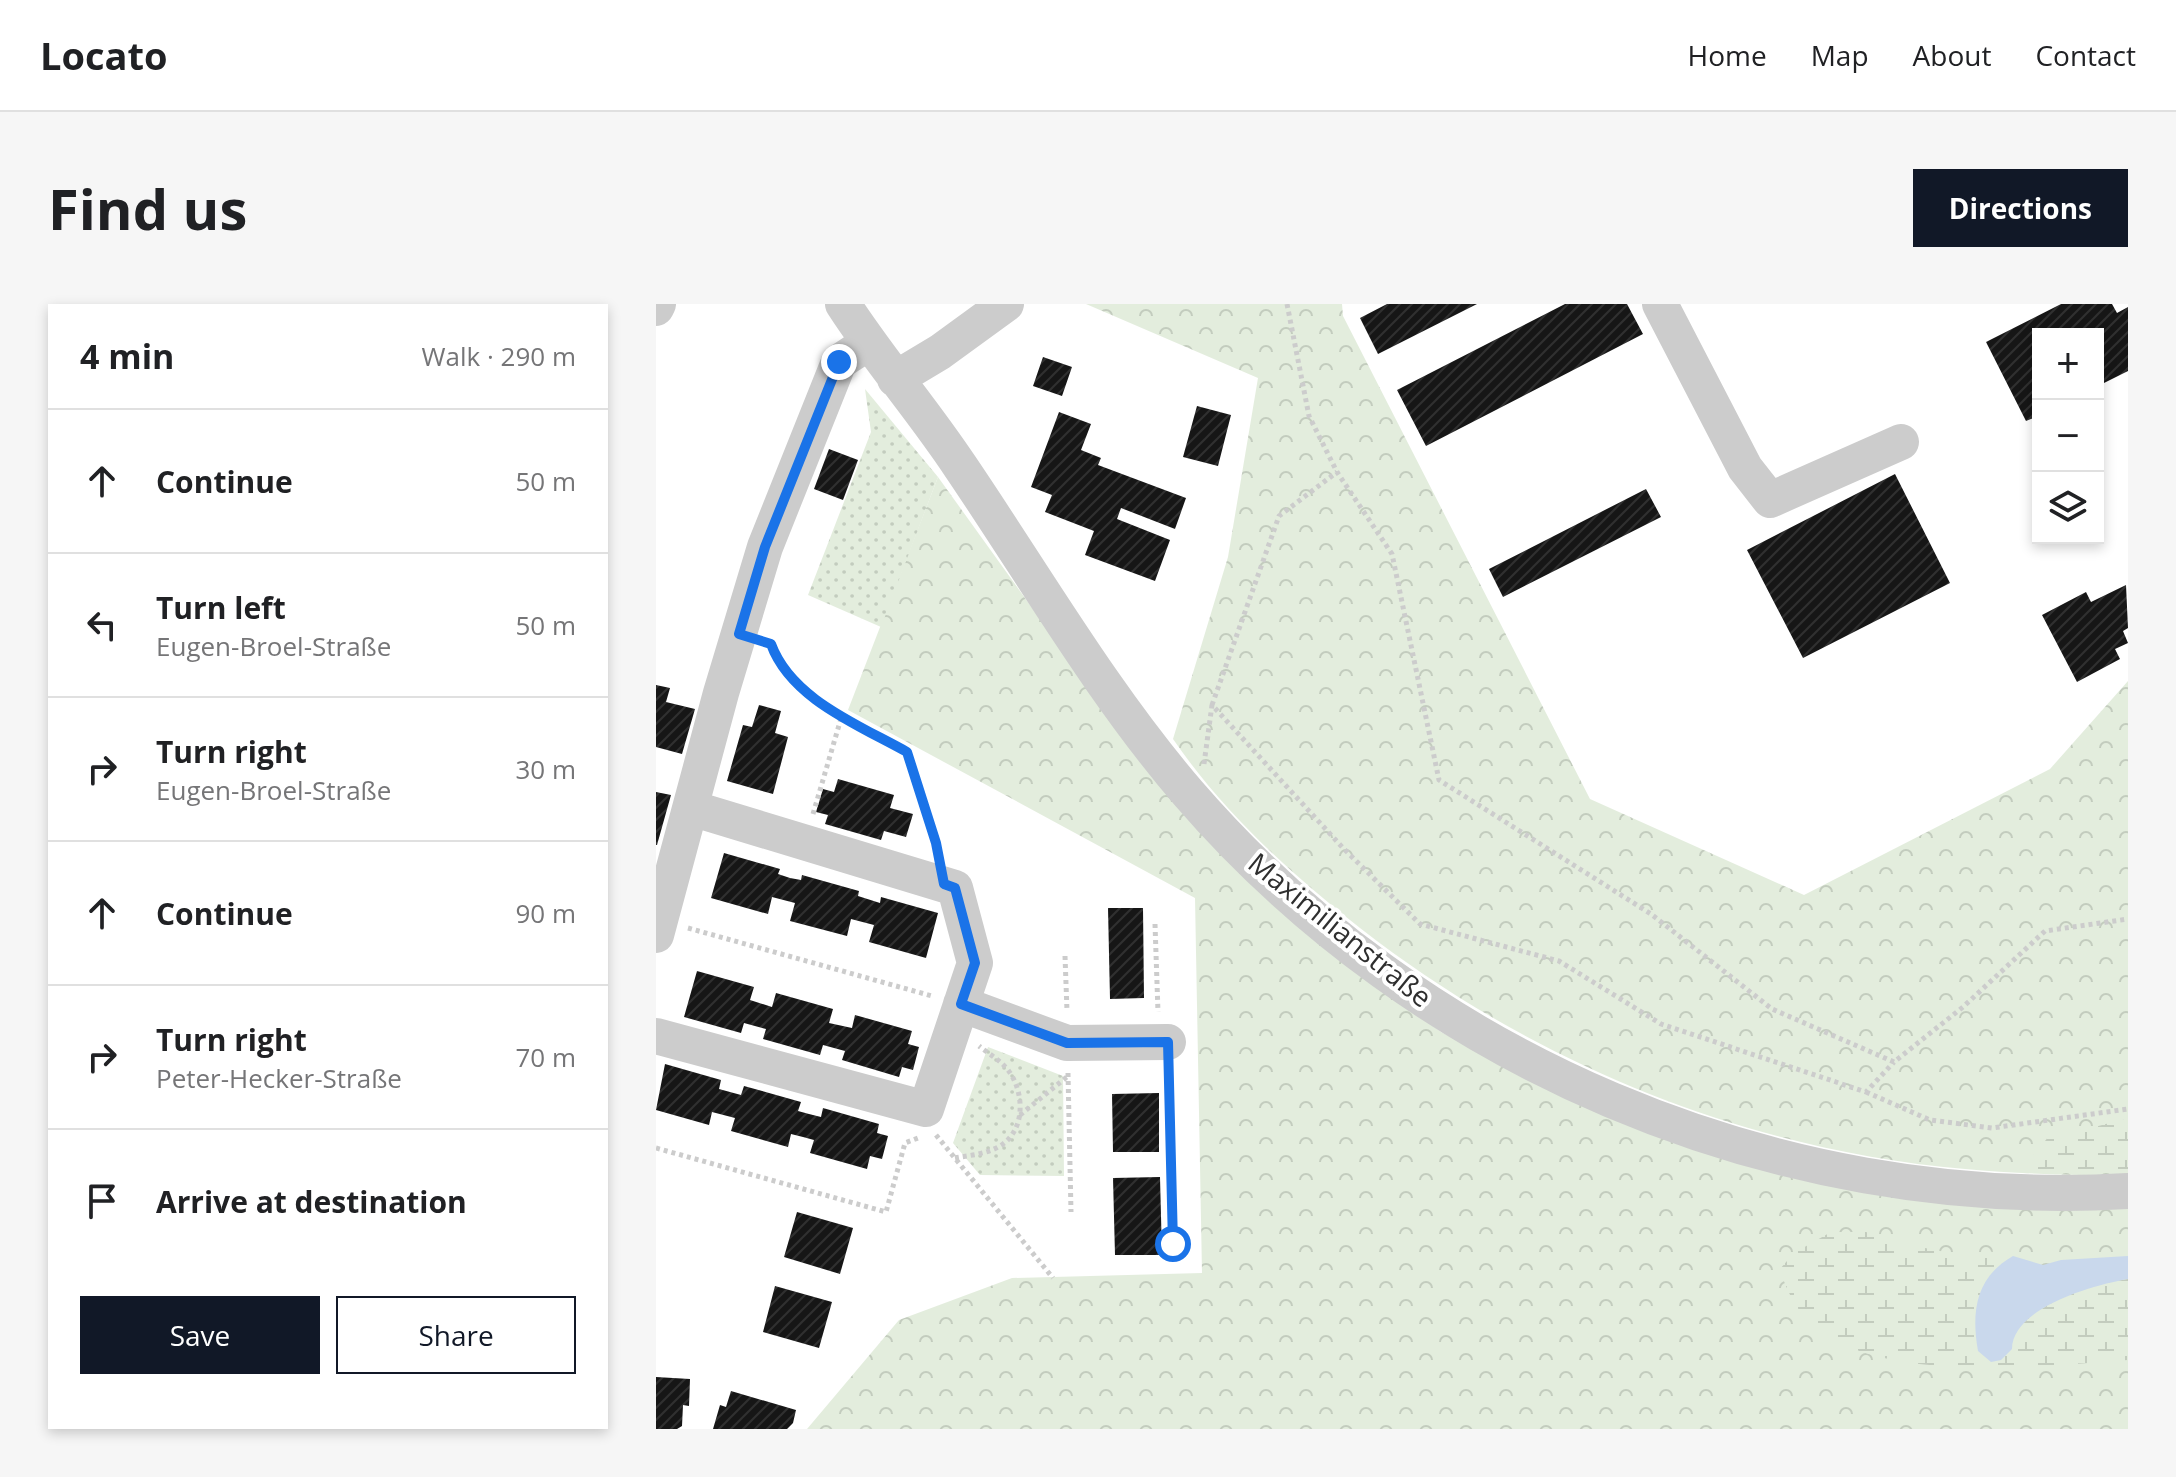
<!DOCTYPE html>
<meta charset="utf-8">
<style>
body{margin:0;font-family:"Open Sans",sans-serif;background:#f6f6f6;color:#202124}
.controls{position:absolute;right:24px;top:24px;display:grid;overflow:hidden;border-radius:0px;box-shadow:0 4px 12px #0003}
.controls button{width:72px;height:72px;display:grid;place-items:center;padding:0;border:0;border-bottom:2px solid #e0e0e0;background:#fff;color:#202124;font:40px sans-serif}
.stop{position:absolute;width:24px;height:24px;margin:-18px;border:6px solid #1a73e8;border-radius:50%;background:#fff}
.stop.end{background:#1a73e8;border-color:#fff;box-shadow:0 2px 8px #0008}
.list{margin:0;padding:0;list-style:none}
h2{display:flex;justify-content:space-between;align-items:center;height:104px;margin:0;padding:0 32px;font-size:34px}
h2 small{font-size:26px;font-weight:400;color:#757577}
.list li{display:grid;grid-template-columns:52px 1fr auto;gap:24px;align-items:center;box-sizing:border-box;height:144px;padding:0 32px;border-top:2px solid #e0e0e0}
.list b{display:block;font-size:30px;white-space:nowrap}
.list p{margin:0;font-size:26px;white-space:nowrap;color:#757577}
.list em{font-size:26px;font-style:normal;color:#757577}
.actions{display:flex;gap:16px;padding:24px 32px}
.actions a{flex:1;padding:18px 0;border:2px solid #111827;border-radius:0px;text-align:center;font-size:28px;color:#111827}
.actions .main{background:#111827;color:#fff}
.icon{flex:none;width:44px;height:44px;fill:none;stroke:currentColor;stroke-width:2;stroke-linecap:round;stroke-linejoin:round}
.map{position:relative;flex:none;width:1472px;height:1125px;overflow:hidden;border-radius:0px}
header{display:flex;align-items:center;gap:48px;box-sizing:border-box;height:112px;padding:0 40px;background:#fff;border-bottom:2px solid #e0e0e0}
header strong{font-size:38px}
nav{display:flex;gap:44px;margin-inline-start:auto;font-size:28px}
.intro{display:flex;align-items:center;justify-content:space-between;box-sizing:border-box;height:192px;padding:0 48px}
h1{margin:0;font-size:56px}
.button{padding:20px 36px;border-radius:0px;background:#111827;color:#fff;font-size:28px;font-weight:700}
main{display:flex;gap:48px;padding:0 48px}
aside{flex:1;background:#fff;border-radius:0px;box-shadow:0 4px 12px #0003}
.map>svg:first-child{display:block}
</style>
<header>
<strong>Locato</strong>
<nav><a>Home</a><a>Map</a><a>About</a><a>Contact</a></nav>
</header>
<div class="intro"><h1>Find us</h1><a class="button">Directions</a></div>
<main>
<aside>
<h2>4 min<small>Walk · 290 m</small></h2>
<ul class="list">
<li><svg class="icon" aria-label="ahead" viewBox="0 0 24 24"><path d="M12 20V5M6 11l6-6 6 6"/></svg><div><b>Continue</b></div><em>50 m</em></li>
<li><svg class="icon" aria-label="left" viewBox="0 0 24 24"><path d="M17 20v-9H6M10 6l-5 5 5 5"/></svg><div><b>Turn left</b><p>Eugen-Broel-Straße</p></div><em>50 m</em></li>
<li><svg class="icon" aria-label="right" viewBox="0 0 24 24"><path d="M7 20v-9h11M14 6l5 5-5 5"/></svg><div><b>Turn right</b><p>Eugen-Broel-Straße</p></div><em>30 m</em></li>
<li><svg class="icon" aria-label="ahead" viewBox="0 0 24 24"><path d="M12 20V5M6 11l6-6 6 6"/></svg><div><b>Continue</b></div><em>90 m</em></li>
<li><svg class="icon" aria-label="right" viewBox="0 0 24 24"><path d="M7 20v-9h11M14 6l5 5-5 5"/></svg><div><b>Turn right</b><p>Peter-Hecker-Straße</p></div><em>70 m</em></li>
<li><svg class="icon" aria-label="arrive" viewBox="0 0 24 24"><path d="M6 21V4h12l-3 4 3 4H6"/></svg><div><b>Arrive at destination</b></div></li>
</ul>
<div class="actions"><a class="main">Save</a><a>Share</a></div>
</aside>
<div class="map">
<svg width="1472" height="1125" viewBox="0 0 1472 1125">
<defs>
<pattern id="forest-crowns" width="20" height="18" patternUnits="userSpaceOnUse" patternTransform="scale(2)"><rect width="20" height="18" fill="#e3eddd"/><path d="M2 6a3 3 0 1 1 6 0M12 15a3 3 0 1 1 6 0" fill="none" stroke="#c3ccbe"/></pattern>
<pattern id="wetland-marsh" width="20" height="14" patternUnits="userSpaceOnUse" patternTransform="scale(2)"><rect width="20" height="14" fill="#e3eddd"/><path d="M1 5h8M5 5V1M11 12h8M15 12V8" fill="none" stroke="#c3ccbe"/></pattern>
<pattern id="park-dots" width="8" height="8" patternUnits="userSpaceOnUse" patternTransform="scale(2)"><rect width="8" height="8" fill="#e3eddd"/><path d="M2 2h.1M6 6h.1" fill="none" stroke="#c3ccbe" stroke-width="1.8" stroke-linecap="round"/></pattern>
<pattern id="building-hatch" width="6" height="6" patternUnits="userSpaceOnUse" patternTransform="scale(2)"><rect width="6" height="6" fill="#161616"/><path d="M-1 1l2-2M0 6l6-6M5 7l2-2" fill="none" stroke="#303030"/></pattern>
</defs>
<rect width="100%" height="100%" fill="#fff"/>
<path fill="url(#forest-crowns)" d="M430,0h256l1,12 247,483 214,96 246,-126 78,-88v495c-55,-1 -109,-2 -163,-7 -220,-19 -432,-106 -605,-241 -69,-54 -137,-116 -187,-189l55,-182 30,-179z
M282,173l128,178 231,270 144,107 153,79 147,53 157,34 136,12 94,-3v222h-1321l92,-109 113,-42 190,-5 -7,-375 -347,-188z"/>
<path fill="url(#wetland-marsh)" d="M1472,814v55l-107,-2 32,-40 38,-3z
M1175,928h35l29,10 65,13 28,-4 25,5 -17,10 16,70c25,-34 76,-51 116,-57v81c-88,6 -215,21 -295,-20 -28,-14 -45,-43 -53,-71l14,-16z"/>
<path fill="url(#park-dots)" d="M209,85l73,88 -57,150 -73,-32 63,-163z
M332,743l75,29 1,100 -84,-1 -27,-32z"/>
<path fill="#c9d8ec" d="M1357,952l30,9 18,-5 67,-4v23c-35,6 -116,29 -116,70l-11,11 -10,2 -13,-11c-7,-40 -2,-74 35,-95z"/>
<path fill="url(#building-hatch)" d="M731,0h90l-99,50 -18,-36z
M909,0h62l16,30 -217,112 -29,-56z
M1405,0h51l5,9 11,-6v64l-30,15v-52h-60v82l-12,5 -40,-79z
M387,53l29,10 -10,29 -29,-10z
M541,102l34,9 -13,51 -35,-9z
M403,108l32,12 -10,26 20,8 -3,7 88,33 -11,31 -54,-21 -4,11 53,21 -15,41 -70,-26 9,-24 -49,-19 7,-17 -21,-8z
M173,145l29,11 -15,40 -29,-11z
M1239,170l55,109 -147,75 -56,-108z
M990,185l15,28 -158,80 -14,-28z
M1470,281l2,43 -5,3 5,12 -13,6 5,10 -43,23 -35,-67 44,-23 5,10z
M0,381l14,3 -4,14 29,7 -13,45 -26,-7z
M103,401l22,6 -6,22 13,4 -15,57 -46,-13 16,-56 9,2z
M182,475l56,16 -4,13 23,6 -7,23 -22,-6 -3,9 -56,-16 3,-9 -12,-3 7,-23 11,3z
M0,488l15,3 -14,50h-1z
M68,549l56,16 -2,5 12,4 11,2 1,-5 57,16 -1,5 22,7 1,-6 57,16 -12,45 -57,-16 5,-17 -23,-6 -4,17 -57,-15 5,-18 -23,-6 -4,17 -57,-16z
M452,604h35l1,90 -34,1z
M41,667l57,16 -4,13 22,7 4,-14 57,16 -4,14 23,5 3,-13 57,16 -4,13 11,3 -6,23 -11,-3 -3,10 -57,-17 3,-9 -22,-6 -3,10 -57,-16 3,-10 -22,-6 -3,10 -57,-16z
M9,760l56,16 -2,9 22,6 3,-9 57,16 -3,9 11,3 12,3 2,-9 56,16 -2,9 11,3 -6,23 -12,-3 -3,13 -57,-16 4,-13 -11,-3 -12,-3 -3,13 -57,-16 4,-13 -23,-6 -3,13 -53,-15z
M503,789v59h-46l-1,-58z
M504,873l2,78h-47l-2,-77z
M141,908l56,16 -13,46 -56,-17z
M119,982l57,16 -13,46 -56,-16z
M0,1073l34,2 -1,27 -6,-1 -1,21 -5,3h-21z
M75,1087l65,19 -3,13 -6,6h-74l7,-24 6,2z"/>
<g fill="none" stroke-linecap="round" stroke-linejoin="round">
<path stroke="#ccc" stroke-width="5" stroke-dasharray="4 4" stroke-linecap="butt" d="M631,0l22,112 28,56 55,82 47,226 212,134 121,95 122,53 69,-55 82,-76 83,-12
M110,339l5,1c21,55 88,81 136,108l30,99
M556,401l67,-189 58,-44
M548,460l8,-59 131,143 77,76 139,37 102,63 205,68 28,-30
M157,510l29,-99
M499,620l3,88
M32,624l244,68
M409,652l2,55
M512,765l5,175
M412,769l3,139
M1210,788l64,28 62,8 136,-19
M364,811l48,-39
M280,831l117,143
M0,844l230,64 19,-69 13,-5
M299,854c16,-3 34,-4 48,-14 23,-17 21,-53 5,-74 -8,-10 -19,-16 -29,-24"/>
<path stroke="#ccc" stroke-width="36" d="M187,0c36,56 80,106 117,162 74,109 142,227 228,327 231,268 587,419 940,398
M1004,0l85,164 25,32 131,-58
M0,4l2,-4
M239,75l45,-27 66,-48
M0,631l65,-242 44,-146 74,-185 29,-19
M305,700l106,39 101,-1
M0,732l270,73 49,-146 -20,-75 -264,-80"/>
</g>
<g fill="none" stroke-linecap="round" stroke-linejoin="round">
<path stroke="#1a73e8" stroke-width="10" d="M183,58l-74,185 -26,87 32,10c20,55 88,81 136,108l29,91 8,41 11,4 20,75 -14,41 106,39 101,-1 5,202"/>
</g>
<g text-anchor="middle" stroke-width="8" stroke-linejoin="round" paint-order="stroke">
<g font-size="28" fill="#2f2f2f" stroke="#fff">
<text transform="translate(684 626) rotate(39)" y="10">Maximilianstraße</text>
</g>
</g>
</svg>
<div class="controls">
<button>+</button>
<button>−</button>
<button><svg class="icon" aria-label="layers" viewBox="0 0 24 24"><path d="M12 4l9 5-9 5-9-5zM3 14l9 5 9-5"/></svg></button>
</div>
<div class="stop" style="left:517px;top:940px"></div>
<div class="stop end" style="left:183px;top:58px"></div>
</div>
</main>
